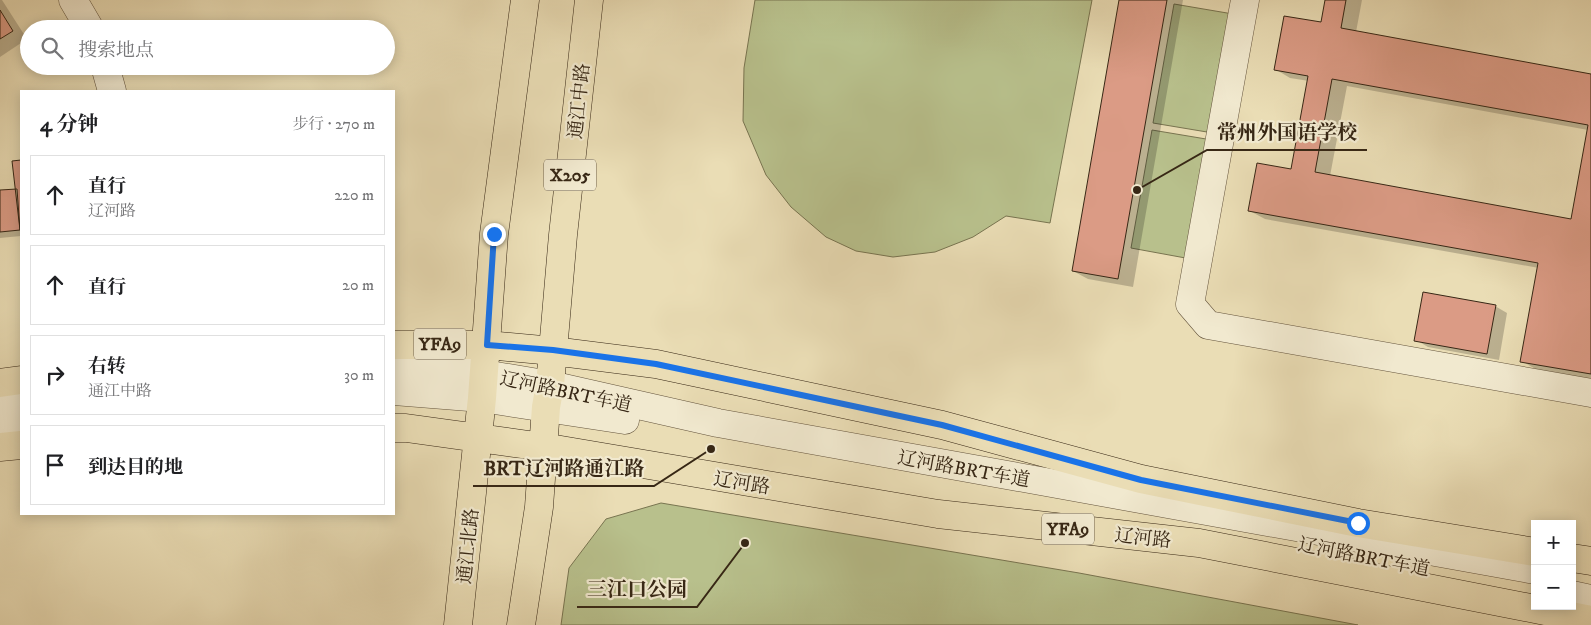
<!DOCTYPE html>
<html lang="zh">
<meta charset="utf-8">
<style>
body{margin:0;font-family:"IM FELL DW Pica","Noto Serif SC",serif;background:#f2f2f2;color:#202124}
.controls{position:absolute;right:15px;bottom:15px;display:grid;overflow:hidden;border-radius:0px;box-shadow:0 2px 12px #0003}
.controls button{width:45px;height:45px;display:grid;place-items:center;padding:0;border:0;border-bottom:1px solid #e0e0e0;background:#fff;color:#202124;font:25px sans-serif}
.stop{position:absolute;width:15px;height:15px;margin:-11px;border:4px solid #1a73e8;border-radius:50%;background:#fff}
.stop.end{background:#1a73e8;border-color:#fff;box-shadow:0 1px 5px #0008}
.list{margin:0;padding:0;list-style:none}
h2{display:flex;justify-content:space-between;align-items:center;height:65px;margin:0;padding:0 20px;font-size:21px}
h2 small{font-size:16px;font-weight:400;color:#757577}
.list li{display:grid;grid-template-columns:32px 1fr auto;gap:15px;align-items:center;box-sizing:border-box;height:80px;margin:0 10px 10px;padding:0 10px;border:1px solid #e0e0e0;border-radius:0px}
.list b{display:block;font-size:19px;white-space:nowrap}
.list p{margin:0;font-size:16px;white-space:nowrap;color:#757577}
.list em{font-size:16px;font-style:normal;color:#757577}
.icon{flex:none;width:28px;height:28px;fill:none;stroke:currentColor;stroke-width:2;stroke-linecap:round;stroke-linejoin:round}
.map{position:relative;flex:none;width:1591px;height:625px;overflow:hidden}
.search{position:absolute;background:#fff;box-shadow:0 2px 12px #0003;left:20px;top:20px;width:375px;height:55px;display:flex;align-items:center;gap:12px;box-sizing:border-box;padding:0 18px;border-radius:28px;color:#757577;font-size:19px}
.panel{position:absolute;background:#fff;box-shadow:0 2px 12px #0003;left:20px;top:90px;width:375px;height:425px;border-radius:0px}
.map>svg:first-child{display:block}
</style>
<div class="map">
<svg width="1591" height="625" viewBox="0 0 1591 625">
<rect width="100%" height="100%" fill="#eaddb5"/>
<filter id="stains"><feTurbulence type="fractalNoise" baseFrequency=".004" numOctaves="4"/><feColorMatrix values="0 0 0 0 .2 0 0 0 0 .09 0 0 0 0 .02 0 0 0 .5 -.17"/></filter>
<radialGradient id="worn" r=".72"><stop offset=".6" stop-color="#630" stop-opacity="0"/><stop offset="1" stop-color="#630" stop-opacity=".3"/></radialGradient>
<path fill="#b8c08c" stroke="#787450" d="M755,0h337l-42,223 -44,-7 -33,21 -38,15 -42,5 -37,-6 -30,-14 -35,-30 -25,-32 -23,-54 1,-53z
M1174,4l59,10 -20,119 -60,-10z
M1152,130l60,10 -21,119 -60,-11z
M661,503l418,70 279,52h-797l8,-57 37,-49z"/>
<path fill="#0003" fill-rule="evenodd" d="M0,0h2l25,39 -27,18z
M1120,0h63l-50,287 -45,-8 -15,-8z
M1326,0h36l-6,32 235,43v305l-54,-10 -15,-9 17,-93 -274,-49 -15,-8 42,-40 17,-90 -19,-3 -15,-9 47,-45zM1347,86l241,44 -16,90 -242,-44z
M21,161v75l-21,2v-47l18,-1 -4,-28z
M1495,306l12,7 -8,47 -71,-13 -12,-7z"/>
<path fill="#db9b85" stroke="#372715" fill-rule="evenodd" d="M1119,0h48l-49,279 -46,-8z
M1325,0h21l-5,28 250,46v300l-71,-12 18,-99 -290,-52 9,-48 34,6 17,-93 -34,-6 10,-54 37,6zM1332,79l256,46 -17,94 -256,-47z
M0,10l13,21 -13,8z
M21,160v70h-1l-8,-69z
M17,189l3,41 -20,2v-42z
M1423,292l73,13 -9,49 -73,-13z"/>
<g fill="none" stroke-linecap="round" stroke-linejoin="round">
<g stroke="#64543d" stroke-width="29">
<path id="minor" d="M73,0l17,29
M1245,0l-55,304 18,21 383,68
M105,66l7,25
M394,367l90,7 66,11 168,38 817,147
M394,391l88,7 143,22
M0,402l21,-3
M0,421l21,-2
M1572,595l19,4"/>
</g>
<g stroke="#372715" stroke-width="29">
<path id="major" d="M394,345h93l66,6 103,13 286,61 199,54 217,44 177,29
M0,383l21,-3
M394,428h12l137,19 395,67 261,29 392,77
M0,447l21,-2
M1572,558l19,3
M458,625l24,-227 12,-164 31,-234
M521,625l18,-118 7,-100 4,-22 13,-150 26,-235"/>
</g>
<use href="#minor" stroke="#f1e9cf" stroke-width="28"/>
<use href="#major" stroke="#eaddb5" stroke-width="28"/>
</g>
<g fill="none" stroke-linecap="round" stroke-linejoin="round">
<path stroke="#1a73e8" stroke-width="6" d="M494,234l-7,111 66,5 103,14 286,61 199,55 217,43"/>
</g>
<g text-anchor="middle" stroke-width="4.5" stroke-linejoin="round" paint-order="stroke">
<g fill="#f1e9cf" stroke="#6f614d" stroke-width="1">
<rect x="544" y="159.5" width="52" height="31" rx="4"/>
<rect x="414" y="328.5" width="52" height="31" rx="4"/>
<rect x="1042" y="513.5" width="52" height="31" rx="4"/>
</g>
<g font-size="18" font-weight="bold" fill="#372715">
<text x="570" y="181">X205</text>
<text x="440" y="350">YFA9</text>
<text x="1068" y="535">YFA9</text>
</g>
<g font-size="19" fill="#372715" stroke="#f1e9cf">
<text transform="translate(578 101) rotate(-84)" y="7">通江中路</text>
<text transform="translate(566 391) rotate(12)" y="7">辽河路BRT车道</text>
<text transform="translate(964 468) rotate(10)" y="7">辽河路BRT车道</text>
<text transform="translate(742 482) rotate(9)" y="7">辽河路</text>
<text transform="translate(1143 537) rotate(6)" y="7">辽河路</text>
<text transform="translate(467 546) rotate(-84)" y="7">通江北路</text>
<text transform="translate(1364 556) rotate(11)" y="7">辽河路BRT车道</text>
</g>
</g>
<path fill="none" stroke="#372715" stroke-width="2" d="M1137 190L1207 150H1367M711 449L654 486H473M745 543L697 607H577"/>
<g fill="#372715" stroke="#f1e9cf" stroke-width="2">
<circle cx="1137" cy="190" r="5"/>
<circle cx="711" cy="449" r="5"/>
<circle cx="745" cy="543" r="5"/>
</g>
<g font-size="20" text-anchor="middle" font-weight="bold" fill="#372715" stroke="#f1e9cf" stroke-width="4.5" stroke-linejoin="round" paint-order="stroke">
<text x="1287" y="139">常州外国语学校</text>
<text x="564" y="475">BRT辽河路通江路</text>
<text x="637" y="596">三江口公园</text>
</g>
<rect width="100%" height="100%" filter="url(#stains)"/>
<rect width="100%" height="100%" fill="url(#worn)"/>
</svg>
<div class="controls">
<button>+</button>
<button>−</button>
</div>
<div class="stop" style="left:1358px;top:523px"></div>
<div class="stop end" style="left:494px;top:234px"></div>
<div class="search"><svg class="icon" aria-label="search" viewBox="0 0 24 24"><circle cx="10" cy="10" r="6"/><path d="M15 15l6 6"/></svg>搜索地点</div>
<section class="panel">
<h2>4 分钟<small>步行 · 270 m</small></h2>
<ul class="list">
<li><svg class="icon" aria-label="ahead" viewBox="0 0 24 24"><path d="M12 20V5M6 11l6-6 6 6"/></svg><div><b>直行</b><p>辽河路</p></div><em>220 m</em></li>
<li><svg class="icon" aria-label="ahead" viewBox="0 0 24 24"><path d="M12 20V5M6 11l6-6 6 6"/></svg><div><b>直行</b></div><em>20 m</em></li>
<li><svg class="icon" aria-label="right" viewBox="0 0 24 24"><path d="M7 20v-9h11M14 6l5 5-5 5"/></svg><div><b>右转</b><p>通江中路</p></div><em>30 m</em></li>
<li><svg class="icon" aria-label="arrive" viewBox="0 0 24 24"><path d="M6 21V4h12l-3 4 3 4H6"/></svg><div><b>到达目的地</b></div></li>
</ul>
</section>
</div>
